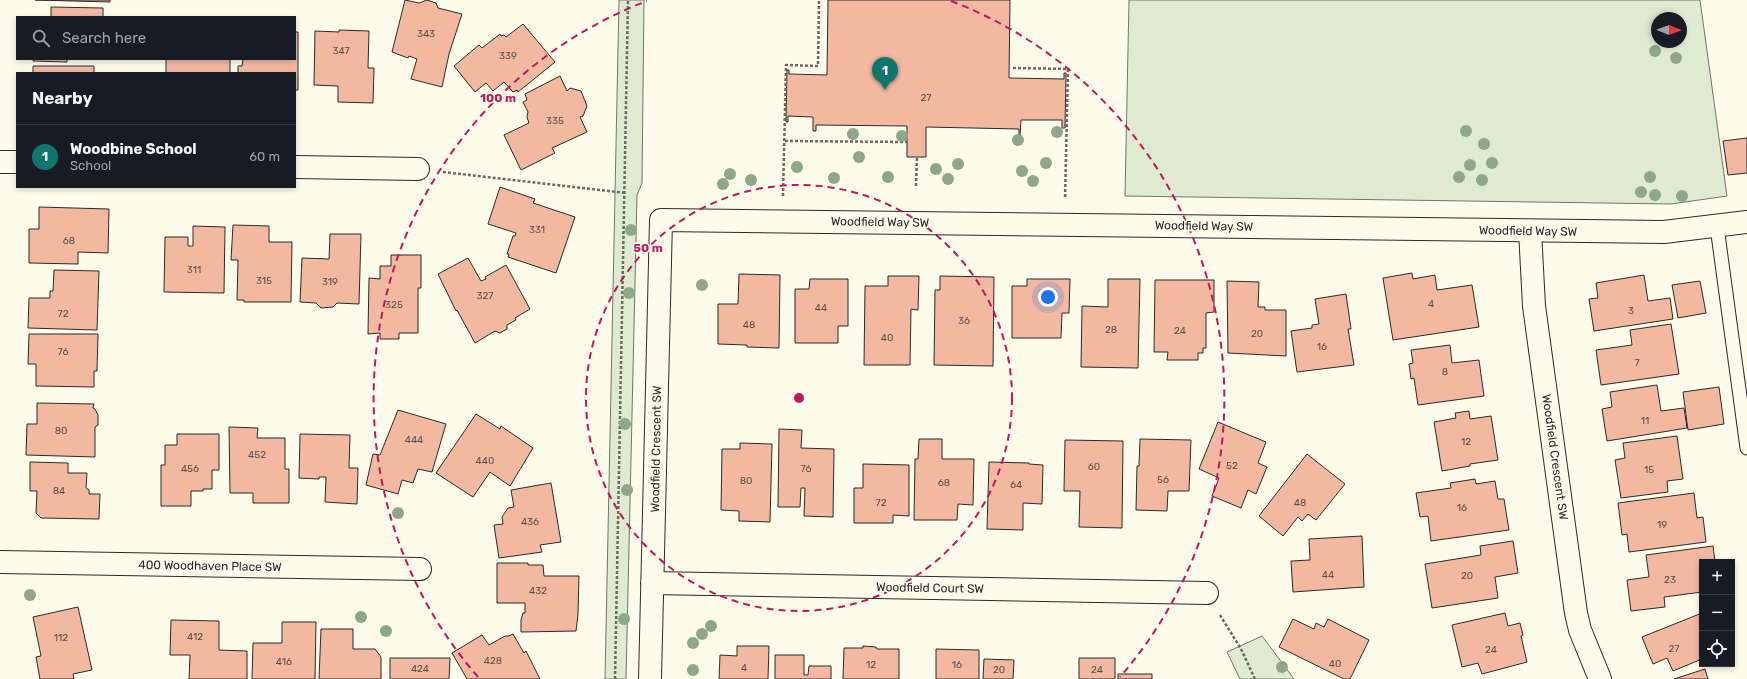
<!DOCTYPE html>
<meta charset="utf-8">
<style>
body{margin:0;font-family:Rubik,sans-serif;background:#20242c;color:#f1f3f6}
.controls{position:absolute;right:12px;bottom:12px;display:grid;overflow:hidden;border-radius:0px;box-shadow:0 2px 6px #0003}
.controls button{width:36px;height:36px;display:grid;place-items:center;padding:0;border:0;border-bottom:1px solid #363941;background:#171b24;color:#f1f3f6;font:20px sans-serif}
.compass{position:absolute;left:1651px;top:12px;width:36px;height:36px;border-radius:50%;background:#171b24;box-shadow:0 2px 6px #0003;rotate:91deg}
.you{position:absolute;left:1048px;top:297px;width:14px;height:14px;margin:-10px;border:3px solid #fff;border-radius:50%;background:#1a73e8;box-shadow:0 0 0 6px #1a73e833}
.badge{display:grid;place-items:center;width:26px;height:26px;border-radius:50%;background:#0f766e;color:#fff;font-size:13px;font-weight:700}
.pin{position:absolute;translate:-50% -33px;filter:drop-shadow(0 1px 2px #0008)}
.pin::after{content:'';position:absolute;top:21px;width:14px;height:12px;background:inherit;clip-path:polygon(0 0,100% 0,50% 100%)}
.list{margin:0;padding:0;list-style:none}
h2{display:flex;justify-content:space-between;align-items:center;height:52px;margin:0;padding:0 16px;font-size:17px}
h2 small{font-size:13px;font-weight:400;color:#9ea1a6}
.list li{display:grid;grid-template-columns:26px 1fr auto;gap:12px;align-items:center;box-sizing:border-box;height:64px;padding:0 16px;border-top:1px solid #363941}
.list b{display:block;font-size:15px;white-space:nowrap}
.list p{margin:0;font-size:13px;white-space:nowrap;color:#9ea1a6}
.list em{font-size:13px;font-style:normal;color:#9ea1a6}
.icon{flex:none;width:22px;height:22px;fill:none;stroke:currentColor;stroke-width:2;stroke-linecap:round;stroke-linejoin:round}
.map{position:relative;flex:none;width:1747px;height:679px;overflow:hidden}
.search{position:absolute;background:#171b24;box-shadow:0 2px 6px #0003;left:16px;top:16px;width:280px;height:44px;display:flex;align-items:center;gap:10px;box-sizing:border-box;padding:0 14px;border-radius:0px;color:#9ea1a6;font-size:15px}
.panel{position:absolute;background:#171b24;box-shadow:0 2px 6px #0003;left:16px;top:72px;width:280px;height:116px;border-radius:0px}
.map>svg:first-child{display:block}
</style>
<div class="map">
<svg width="1747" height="679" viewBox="0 0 1747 679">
<rect width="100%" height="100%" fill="#fdfbea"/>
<path fill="#deebd1" stroke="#74746e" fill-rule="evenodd" d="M619,0h25l-2,183 -5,12 -11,484h-21z
M1129,0h571l27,196 -56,8 -546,-8zM1657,18h24v24h-24z
M1262,636l32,43h-54l-13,-27z"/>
<path fill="#f2b8a0" stroke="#2b2b2b" d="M35,0h75v2z
M405,0l14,3 8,-3 9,3 2,5 24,6 -13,40 -7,33 -31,-8 6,-20 -8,-3 -1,2 -16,-6z
M828,0h182l-1,78 55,1v-6h2l-1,55h-3v-8h-41l-1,16h-1v-7l-93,-2v30h-19v-31l-91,-1v6h-3v-14l-25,-1v6h-2l1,-52h2v4l38,1z
M51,7l52,1v9h-52z
M523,24l32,38 -37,30 -1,-2 -4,2 -9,-10 -11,9 -7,-8 -11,9 -21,-26 25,-21 3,3 18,-14 1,2 3,-1 2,2z
M339,30l30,1 -1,37h6l-1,35 -35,-1v-16l-24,-1 1,-54 24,1z
M295,32h3v58h-3v-17h-57v-7h4l1,-7h52z
M33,59h34v3l-34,-1z
M166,59h64v14h-64z
M33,66h61v7h-61z
M560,76l7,15 3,-3 11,3 6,15 -4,10 -3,1 7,15 -35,16 3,5 -34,17 -17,-35 25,-12 -2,-6 1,-5 -5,-10 4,-2 -2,-6z
M1747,138v35l-19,2 -5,-34z
M500,187l35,12 -2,4 42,14 -19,56 -48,-16 1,-3h-2l6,-18h2l1,-3 -28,-9z
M39,207l70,2 -1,44 -30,-1v12l-49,-1v-34h10z
M233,225l36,1v16h23l-1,60h-47v-2h-7l1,-40h-7z
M193,226l32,1 -1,66 -60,-1 1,-55h23v9h5z
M330,234h31l-2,70 -22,-1 -4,4 -12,1 -5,-5 -16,-1 2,-44 27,1z
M391,255h30v33h-3v45h-19v6h-19v-6l-12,1 1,-56 11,1v-13h11z
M468,258l13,23 5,-2 -1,-2 21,-12 24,44 -15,9 1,2 -9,5v4l-7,4 -5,-2 -20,12 -18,-33 -1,1 -18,-37z
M54,270l45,1 -2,59 -69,-2 1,-30h21v-7h3z
M1412,273l1,6 22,-4 2,15 35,-5 7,42 -86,13 -10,-62z
M739,274l41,1 -1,73 -32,-1v-2l-29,-1v-40h20z
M1644,275l4,26 22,-3 3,21 -79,12 -5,-32 9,-1 -2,-15z
M888,276h31l-1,34 -7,-1 -1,56h-46l1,-79h23z
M940,276l54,1 -1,89 -59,-1 1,-75h5z
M810,279h38v47h-10v17h-43v-54h14z
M1027,279h43l-1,34h-7l-1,25h-49v-52h15z
M1108,279h32l-2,89 -57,-1 1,-61 26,1z
M1155,280h59v32l-8,1v35h-3v5h-5v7h-31l1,-8h-14z
M1227,281l32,1 -1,25h7v3h21v46l-58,-3z
M1700,281l6,32 -28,5 -6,-33z
M1346,294l5,35h-3l6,36 -57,7 -6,-41 21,-3v-3l7,-1 -4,-25z
M1671,324l8,50 -78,11 -5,-35 36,-5 -2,-15z
M29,334h69l-1,37h-3v16l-58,-1v-22h-8z
M1450,345l2,18 27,-3 5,36 -66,9 -4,-27 -3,1 -2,-15 4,-1 -2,-13z
M1657,385l4,26 23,-3 3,20 -80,13 -5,-32 10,-2 -2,-15z
M1719,387l5,37 -36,6 -5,-38z
M37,403l57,1 -1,4 2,1 3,6v10l-3,2v30l-69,-2 1,-31h10z
M398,410l48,14 -14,48 -14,-3 -5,14 -11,-3 -4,14 -32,-9 7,-31 7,1z
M1469,411l1,8 21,-3 7,44 -28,4v2l-28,5 -8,-49 22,-4 -1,-5z
M476,414l24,15 1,-3 32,22 -23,38 -20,-14 -17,25 -37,-24z
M1218,422l48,20 -8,21 9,4 -11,27 -8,-4 -7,18 -29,-12 7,-18 -20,-9z
M229,427l29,1 -1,10h28v31h4v34h-36v-10h-23z
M779,429l23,1 -1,18 33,1 -1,68 -29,-1 1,-28h-4l-1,19h-22z
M177,434h42v36h-7v19h-9v2h-12v15h-30v-41h4v-20h12z
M300,434l50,1 -1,33h9l-1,36 -32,-2 1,-25h-7v2l-20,-1z
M1677,436l6,43 -16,2 1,11 -47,6 -6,-38 10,-2 -2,-15z
M919,439h23v20h32l-1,46 -15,-1 -1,16h-43l1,-61h3z
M1140,439l51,1 -2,51h-21l-1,20 -31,-1 1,-44h2z
M1065,440l58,1 -1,87 -43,-1 1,-36h-16z
M740,443l32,1 -2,78 -31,-1v-10l-18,-1 1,-61h18z
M1307,454l38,30 -29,36 -8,-6 -6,7 -4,-4 -15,19 -24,-20z
M30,462l38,1v10h19l-1,15 3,2v4h11l-1,25 -58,-1 -5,-5 1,-22h-7z
M989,462l40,1v1l14,1 -1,39 -19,-1v27l-36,-1z
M863,464l46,1v51l-16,-1v8h-39v-35h9z
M1475,479l1,5 19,-3 3,18h6l5,31 -78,11 -3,-25 -8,1 -4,-24 35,-5 -1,-5z
M551,483l10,59 -21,3 2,7 -43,6 -5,-33 9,-1 -1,-7 6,-9 6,-1 -3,-17z
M1694,493l3,25 6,-1 3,25 -77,10 -2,-18 -5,1 -4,-32z
M1362,536l2,51 -71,5 -2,-31 19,-1 -1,-21z
M1513,541l5,32 -23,4 3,21 -66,10 -7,-44 56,-9 -1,-9z
M1713,546l2,16h-13v30l-38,5 1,10 -34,4 -4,-31 22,-3 -3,-22z
M497,563h31v2h15l1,11h35l-1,38 -2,17 -55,1v-12l2,-7h2v-10h-28z
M78,607l14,63 -19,4 1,5h-34l-4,-22 5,-1 -8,-39z
M1505,613l3,13 12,-3 3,12 -2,1 6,26 -45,12 -4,-11 -16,4 -10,-42z
M1702,613v46l-29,12 -6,-13 -14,6 -11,-27z
M1293,619l21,10 2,-6 8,4 4,-8 41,21 -19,39h-6l-65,-32z
M171,620l48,1v29l28,1v28h-58l1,-24h-20z
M282,622h34l-1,57h-63l1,-36h29z
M321,629h32v20h22l6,8v22h-62z
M513,634l11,19 2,-2 14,28h-73l-15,-26 30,-18 7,10 16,-9h4z
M737,646h32l-1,33h-49l1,-24 17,1z
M863,646l13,1 1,2h22v30h-56l1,-31h19z
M936,649l43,1v29h-43z
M775,655h29v20h4l1,-9h22v13h-56z
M390,658h60l-1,21h-59z
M1079,658h36v21h-36z
M984,659l30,1 -1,19h-30z
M1705,669l3,10h-34z
M1118,674h34v5h-34z"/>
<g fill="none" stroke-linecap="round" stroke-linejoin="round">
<g stroke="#2b2b2b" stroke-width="15">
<path id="service" d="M1717,227l30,221"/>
</g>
<g stroke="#2b2b2b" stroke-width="24">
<path id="minor" d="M0,162h17
M295,167l123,2
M1530,231l4,75 42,307 4,17 20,49
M0,562l420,7
M652,583l555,10
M650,679l11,-459 1003,12 83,-10"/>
</g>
<path stroke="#6a6964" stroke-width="2.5" stroke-dasharray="3 2" stroke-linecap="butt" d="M1013,68l55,1 -3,130
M785,141l122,1
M443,172l183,21
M916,186l1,-29
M783,196l3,-131 32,1 1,-66
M1220,615l21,34 14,30
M615,679l13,-679"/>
<use href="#service" stroke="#fdfbea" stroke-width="13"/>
<use href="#minor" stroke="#fdfbea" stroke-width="22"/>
</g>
<g fill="#8ea78a">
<circle cx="1655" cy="51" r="6"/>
<circle cx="1676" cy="58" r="6"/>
<circle cx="1466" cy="131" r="6"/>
<circle cx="1057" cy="132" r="6"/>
<circle cx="853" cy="134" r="6"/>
<circle cx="902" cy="136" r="6"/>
<circle cx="1018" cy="140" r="6"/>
<circle cx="1484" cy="144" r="6"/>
<circle cx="859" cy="157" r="6"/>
<circle cx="1046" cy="163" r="6"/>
<circle cx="1492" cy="163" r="6"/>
<circle cx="958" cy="164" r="6"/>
<circle cx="1470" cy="165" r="6"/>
<circle cx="797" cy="167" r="6"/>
<circle cx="936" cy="169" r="6"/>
<circle cx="1022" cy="171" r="6"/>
<circle cx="730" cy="174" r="6"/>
<circle cx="888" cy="177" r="6"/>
<circle cx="1459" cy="177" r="6"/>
<circle cx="1650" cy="177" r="6"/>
<circle cx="834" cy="178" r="6"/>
<circle cx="948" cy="179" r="6"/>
<circle cx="751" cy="180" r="6"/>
<circle cx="1482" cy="180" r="6"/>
<circle cx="1033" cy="181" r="6"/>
<circle cx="723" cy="184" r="6"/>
<circle cx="1641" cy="192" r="6"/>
<circle cx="1655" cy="195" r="6"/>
<circle cx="1682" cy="196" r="6"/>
<circle cx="631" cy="230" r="6"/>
<circle cx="702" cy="285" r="6"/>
<circle cx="629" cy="293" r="6"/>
<circle cx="625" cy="424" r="6"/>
<circle cx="627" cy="490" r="6"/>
<circle cx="398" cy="513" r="6"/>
<circle cx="30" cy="595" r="6"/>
<circle cx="361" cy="617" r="6"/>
<circle cx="624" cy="619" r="6"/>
<circle cx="711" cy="626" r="6"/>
<circle cx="386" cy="631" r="6"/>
<circle cx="702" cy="634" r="6"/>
<circle cx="693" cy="643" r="6"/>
<circle cx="1282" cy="667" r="6"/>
<circle cx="693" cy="670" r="6"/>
</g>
<g fill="none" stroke="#c2185b" stroke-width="2" stroke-dasharray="7 5">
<circle cx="799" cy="398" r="213"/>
<path d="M478 677A425 425 0 0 1 647 1M951 1A425 425 0 0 1 1120 677"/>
</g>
<g text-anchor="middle" stroke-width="3" stroke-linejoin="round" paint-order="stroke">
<g font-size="10" fill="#5d4e48">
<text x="426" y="37">343</text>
<text x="341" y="54">347</text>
<text x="508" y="59">339</text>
<text x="926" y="101">27</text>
<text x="555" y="124">335</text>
<text x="537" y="233">331</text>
<text x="69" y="244">68</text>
<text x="194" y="273">311</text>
<text x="264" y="284">315</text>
<text x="330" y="285">319</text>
<text x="485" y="299">327</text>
<text x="1431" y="307">4</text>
<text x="394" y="308">325</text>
<text x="821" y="311">44</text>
<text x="1631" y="314">3</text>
<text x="63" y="317">72</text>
<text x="964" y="324">36</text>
<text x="749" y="328">48</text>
<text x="1111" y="333">28</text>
<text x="1180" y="334">24</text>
<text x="1257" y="337">20</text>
<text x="887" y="341">40</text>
<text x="1322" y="350">16</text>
<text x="63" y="355">76</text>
<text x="1637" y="366">7</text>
<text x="1445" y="375">8</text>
<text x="1645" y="424">11</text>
<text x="61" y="434">80</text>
<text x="414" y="443">444</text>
<text x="1466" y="445">12</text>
<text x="257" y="458">452</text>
<text x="485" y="464">440</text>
<text x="1232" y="469">52</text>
<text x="1094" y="470">60</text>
<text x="190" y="472">456</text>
<text x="806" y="472">76</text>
<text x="1649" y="473">15</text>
<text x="1163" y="483">56</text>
<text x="746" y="484">80</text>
<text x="944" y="486">68</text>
<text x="1016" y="488">64</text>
<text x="59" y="494">84</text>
<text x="881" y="506">72</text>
<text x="1300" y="506">48</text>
<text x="1462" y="511">16</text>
<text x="530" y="525">436</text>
<text x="1662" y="528">19</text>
<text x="1328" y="578">44</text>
<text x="1467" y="579">20</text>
<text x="1670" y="583">23</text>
<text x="538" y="594">432</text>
<text x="195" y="640">412</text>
<text x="61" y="641">112</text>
<text x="1674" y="652">27</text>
<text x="1491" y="653">24</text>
<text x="493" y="664">428</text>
<text x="284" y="665">416</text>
<text x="1335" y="667">40</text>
<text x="871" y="668">12</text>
<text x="957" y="668">16</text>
<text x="744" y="671">4</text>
<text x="420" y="672">424</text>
<text x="999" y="673">20</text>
<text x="1097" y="673">24</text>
</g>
<g font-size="12" fill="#2b2b2b" stroke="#fdfbea">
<text transform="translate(880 222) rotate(1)" y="4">Woodfield Way SW</text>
<text transform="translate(1204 226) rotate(1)" y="4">Woodfield Way SW</text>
<text transform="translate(1528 231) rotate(1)" y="4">Woodfield Way SW</text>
<text transform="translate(656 449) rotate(-89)" y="4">Woodfield Crescent SW</text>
<text transform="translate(1555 457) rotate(82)" y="4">Woodfield Crescent SW</text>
<text transform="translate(210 566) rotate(1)" y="4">400 Woodhaven Place SW</text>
<text transform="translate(930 588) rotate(1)" y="4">Woodfield Court SW</text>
</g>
</g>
<circle cx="799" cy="398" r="6" fill="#c2185b" stroke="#fdfbea" stroke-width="2"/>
<g font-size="12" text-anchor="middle" font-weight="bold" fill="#c2185b" stroke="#fdfbea" stroke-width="3" stroke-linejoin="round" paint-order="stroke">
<text x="498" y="102">100 m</text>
<text x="648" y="252">50 m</text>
</g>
</svg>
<div class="controls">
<button>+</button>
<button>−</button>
<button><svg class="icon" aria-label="locate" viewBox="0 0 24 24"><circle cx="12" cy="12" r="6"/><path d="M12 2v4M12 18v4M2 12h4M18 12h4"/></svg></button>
</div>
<svg class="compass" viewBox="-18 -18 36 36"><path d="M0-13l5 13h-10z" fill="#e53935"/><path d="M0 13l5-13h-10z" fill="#9ea1a6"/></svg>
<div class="you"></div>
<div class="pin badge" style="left:885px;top:90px">1</div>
<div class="search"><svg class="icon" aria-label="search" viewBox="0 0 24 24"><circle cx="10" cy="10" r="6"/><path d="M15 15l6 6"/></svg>Search here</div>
<section class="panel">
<h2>Nearby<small></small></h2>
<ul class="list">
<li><span class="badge">1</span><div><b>Woodbine School</b><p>School</p></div><em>60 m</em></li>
</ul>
</section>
</div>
